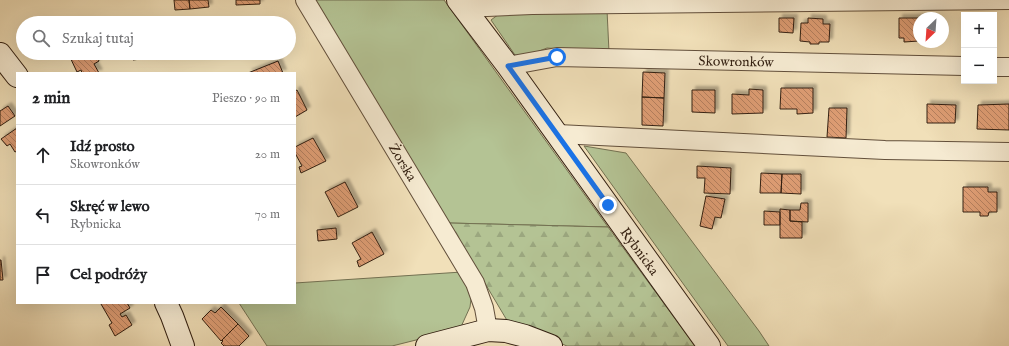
<!DOCTYPE html>
<html lang="pl">
<meta charset="utf-8">
<style>
body{margin:0;font-family:"IM FELL English",serif;background:#f6f6f6;color:#202124}
.controls{position:absolute;right:12px;top:12px;display:grid;overflow:hidden;border-radius:0px;box-shadow:0 4px 16px #0002}
.controls button{width:36px;height:36px;display:grid;place-items:center;padding:0;border:0;border-bottom:1px solid #e0e0e0;background:#fff;color:#202124;font:20px sans-serif}
.compass{position:absolute;left:913px;top:12px;width:36px;height:36px;border-radius:50%;background:#fff;box-shadow:0 4px 16px #0002;rotate:205deg}
.stop{position:absolute;width:12px;height:12px;margin:-9px;border:3px solid #1a73e8;border-radius:50%;background:#fff}
.stop.end{background:#1a73e8;border-color:#fff;box-shadow:0 1px 4px #0008}
.list{margin:0;padding:0;list-style:none}
h2{display:flex;justify-content:space-between;align-items:center;height:52px;margin:0;padding:0 16px;font-size:17px}
h2 small{font-size:13px;font-weight:400;color:#757577}
.list li{display:grid;grid-template-columns:26px 1fr auto;gap:12px;align-items:center;box-sizing:border-box;height:60px;padding:0 16px;border-top:1px solid #e0e0e0}
.list b{display:block;font-size:15px;white-space:nowrap}
.list p{margin:0;font-size:13px;white-space:nowrap;color:#757577}
.list em{font-size:13px;font-style:normal;color:#757577}
.icon{flex:none;width:22px;height:22px;fill:none;stroke:currentColor;stroke-width:2;stroke-linecap:round;stroke-linejoin:round}
.map{position:relative;flex:none;width:1009px;height:346px;overflow:hidden}
.search{position:absolute;background:#fff;box-shadow:0 4px 16px #0002;left:16px;top:16px;width:280px;height:44px;display:flex;align-items:center;gap:10px;box-sizing:border-box;padding:0 14px;border-radius:22px;color:#757577;font-size:15px}
.panel{position:absolute;background:#fff;box-shadow:0 4px 16px #0002;left:16px;top:72px;width:280px;height:232px;border-radius:0px}
.map>svg:first-child{display:block}
</style>
<div class="map">
<svg width="1009" height="346" viewBox="0 0 1009 346">
<defs>
<pattern id="forest-firs" width="22" height="20" patternUnits="userSpaceOnUse"><rect width="22" height="20" fill="#b4c394"/><path d="M5 1l3.5 6h-7zM16 11l3.5 6h-7z" fill="#9ba77f"/></pattern>
<pattern id="building-back-hatch" width="6" height="6" patternUnits="userSpaceOnUse"><rect width="6" height="6" fill="#df9e74"/><path d="M-1 5l2 2M0 0l6 6M5-1l2 2" fill="none" stroke="#b5805e"/></pattern>
<filter id="shadow"><feDropShadow dx="3.5" dy="-3.5" stdDeviation="1" flood-color="#0004"/></filter>
</defs>
<rect width="100%" height="100%" fill="#f1e0b9"/>
<filter id="stains"><feTurbulence type="fractalNoise" baseFrequency=".005" numOctaves="4"/><feColorMatrix values="0 0 0 0 .2 0 0 0 0 .09 0 0 0 0 .02 0 0 0 .5 -.17"/></filter>
<radialGradient id="worn" r=".72"><stop offset=".6" stop-color="#630" stop-opacity="0"/><stop offset="1" stop-color="#630" stop-opacity=".3"/></radialGradient>
<path fill="#b4c394" stroke="#737152" d="M314,0h130l164,227 -159,-4z
M607,10l2,42 -62,-4 -18,7h-14l-24,-35 12,-9z
M584,146l42,7 133,178 10,15h-41z
M462,272l10,19 -2,16 -10,22 -68,17h-125l-28,-43h56v-20z"/>
<path fill="url(#forest-firs)" stroke="#737152" d="M449,223l159,4 87,119h-128l-59,-24z"/>
<path fill="url(#building-back-hatch)" stroke="#321f11" filter="url(#shadow)" d="M174,0h15l1,9 -15,1z
M189,0h19l1,7 -19,2z
M236,0h24v4l-24,1z
M779,18h15l-1,15 -14,-1z
M808,18l15,1v5h7l-1,18h-10v2h-9v-2l-10,-1 1,-18h7z
M899,18h25h-5v23l-15,1v-4h-5z
M68,53h27l4,8 -5,3 5,9h-17l-1,-3 -4,2z
M132,53h23l1,4 -23,3z
M278,61l5,12h-35z
M643,72l22,1 -1,25 -22,-1z
M781,88h32v25l-16,1v-5h-17z
M749,89l14,1v23l-31,1v-20l17,1z
M297,90l10,20 -12,7v-26z
M692,90h23v23l-23,-1z
M642,97l22,1 -1,28 -21,-1z
M927,104l29,1 -1,18h-28z
M1009,104v26l-32,-1 1,-24z
M8,106l7,10 -15,10v-15z
M829,108h18l-1,30 -19,-1z
M17,128v23l-2,1 -5,-8 -3,2 -6,-7z
M313,138l13,23 -25,12 -2,-6 3,-1 -7,-13v-6z
M697,166l34,2 -1,26 -26,-1 1,-15h-8z
M761,173l21,1 -1,19h-21z
M782,174h19v20l-20,-1z
M345,182l13,25 -20,10 -13,-25z
M963,187h25v5h9v20h-8l-1,4h-8v-4h-17z
M706,196l19,3 -4,19 -6,-1 -3,12 -12,-3z
M801,203h7v19l-18,-1v-11h10z
M780,209l10,1v11l12,1v16h-22z
M764,211l16,1v13h-16z
M336,228l1,11 -19,2 -1,-11z
M372,232l12,22 -25,13 -2,-6 4,-2 -9,-16z
M0,260h1l2,20h-3z
M102,303h25l3,5 -10,6 2,3 4,-2 6,10 -17,11 -6,-11 3,-2 -11,-19z
M221,307l17,17 -17,17 -19,-22 9,-9 4,3z
M238,324l11,12 -10,10h-15l-3,-3 2,-2 -1,-1z"/>
<g fill="none" stroke-linecap="round" stroke-linejoin="round">
<g stroke="#624f3b" stroke-width="20">
<path id="street" d="M305,0l170,283 9,25 4,22
M464,8l68,-3 477,-5
M508,66l49,-9 407,9
M994,67h15
M558,134l327,16 124,2"/>
</g>
<g stroke="#321f11" stroke-width="24">
<path id="secondary" d="M458,0l50,66 201,280
M0,54l17,22
M166,303l6,13 11,30
M427,346l61,-16 18,1 19,5 26,10"/>
</g>
<use href="#street" stroke="#f6ebd2" stroke-width="18"/>
<use href="#secondary" stroke="#f6ebd2" stroke-width="22"/>
</g>
<g fill="none" stroke-linecap="round" stroke-linejoin="round">
<path stroke="#1a73e8" stroke-width="5" d="M557,57l-49,9 100,139"/>
</g>
<g text-anchor="middle" stroke-width="3" stroke-linejoin="round" paint-order="stroke">
<g font-size="14" fill="#321f11" stroke="#f6ebd2">
<text transform="translate(736 61) rotate(1)" y="5">Skowronków</text>
<text transform="translate(403 162) rotate(59)" y="5">Żorska</text>
<text transform="translate(640 251) rotate(54)" y="5">Rybnicka</text>
</g>
</g>
<rect width="100%" height="100%" filter="url(#stains)"/>
<rect width="100%" height="100%" fill="url(#worn)"/>
</svg>
<div class="controls">
<button>+</button>
<button>−</button>
</div>
<svg class="compass" viewBox="-18 -18 36 36"><path d="M0-13l5 13h-10z" fill="#e53935"/><path d="M0 13l5-13h-10z" fill="#757577"/></svg>
<div class="stop" style="left:557px;top:57px"></div>
<div class="stop end" style="left:608px;top:205px"></div>
<div class="search"><svg class="icon" aria-label="search" viewBox="0 0 24 24"><circle cx="10" cy="10" r="6"/><path d="M15 15l6 6"/></svg>Szukaj tutaj</div>
<section class="panel">
<h2>2 min<small>Pieszo · 90 m</small></h2>
<ul class="list">
<li><svg class="icon" aria-label="ahead" viewBox="0 0 24 24"><path d="M12 20V5M6 11l6-6 6 6"/></svg><div><b>Idź prosto</b><p>Skowronków</p></div><em>20 m</em></li>
<li><svg class="icon" aria-label="left" viewBox="0 0 24 24"><path d="M17 20v-9H6M10 6l-5 5 5 5"/></svg><div><b>Skręć w lewo</b><p>Rybnicka</p></div><em>70 m</em></li>
<li><svg class="icon" aria-label="arrive" viewBox="0 0 24 24"><path d="M6 21V4h12l-3 4 3 4H6"/></svg><div><b>Cel podróży</b></div></li>
</ul>
</section>
</div>
